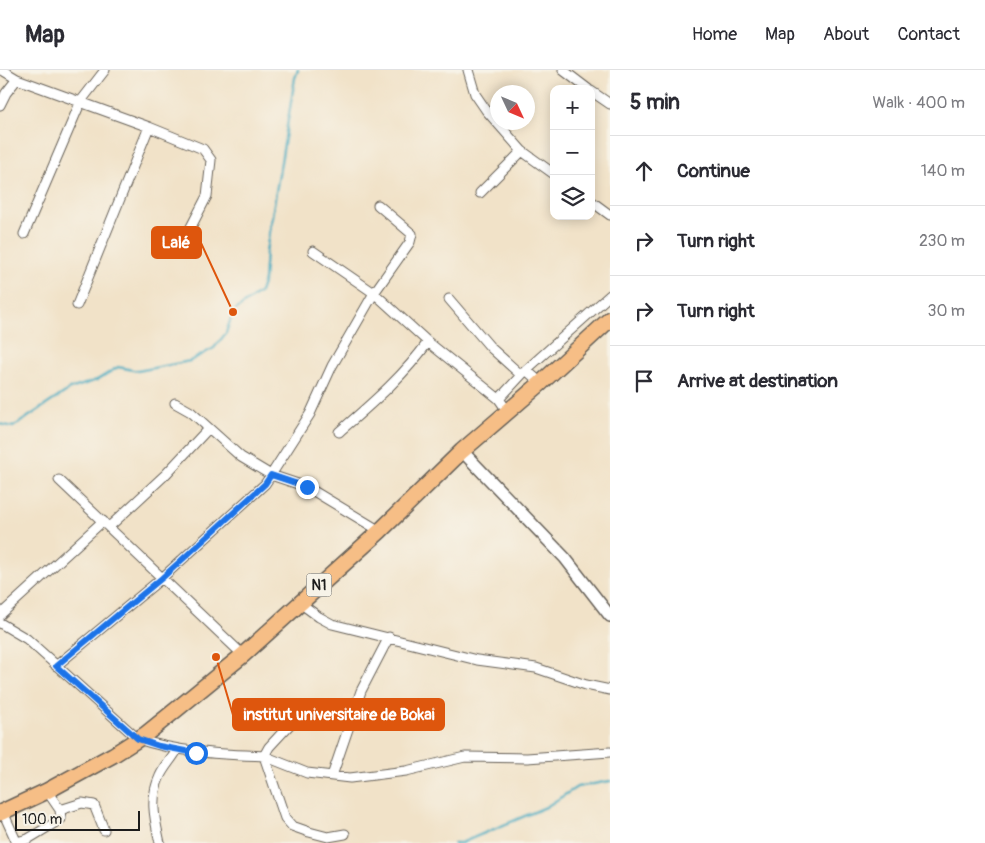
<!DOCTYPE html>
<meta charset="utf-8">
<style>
body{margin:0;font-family:Pangolin,sans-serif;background:#f2f2f3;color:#2b2b33}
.controls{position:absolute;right:15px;top:15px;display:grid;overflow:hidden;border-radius:10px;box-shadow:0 2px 12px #0003}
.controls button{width:45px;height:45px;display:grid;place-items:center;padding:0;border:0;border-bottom:1px solid #e1e1e2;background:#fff;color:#2b2b33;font:25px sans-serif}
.compass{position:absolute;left:490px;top:15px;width:45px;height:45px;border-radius:50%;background:#fff;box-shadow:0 2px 12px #0003;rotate:134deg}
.scale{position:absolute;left:15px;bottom:12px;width:125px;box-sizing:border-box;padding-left:5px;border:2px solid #1c1c1c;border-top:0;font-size:14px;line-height:18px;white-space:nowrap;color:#1c1c1c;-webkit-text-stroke:4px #f7f3e8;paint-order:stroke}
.stop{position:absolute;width:15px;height:15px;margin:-11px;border:4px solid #1a73e8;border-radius:50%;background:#fff}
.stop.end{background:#1a73e8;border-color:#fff;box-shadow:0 1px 5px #0008}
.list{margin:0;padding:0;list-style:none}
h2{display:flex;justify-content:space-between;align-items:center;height:65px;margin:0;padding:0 20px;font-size:21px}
h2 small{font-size:16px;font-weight:400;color:#7c7c81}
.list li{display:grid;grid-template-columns:32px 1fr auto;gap:15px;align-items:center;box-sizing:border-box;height:70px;padding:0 20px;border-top:1px solid #e1e1e2}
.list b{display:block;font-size:19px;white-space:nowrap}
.list em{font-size:16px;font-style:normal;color:#7c7c81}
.icon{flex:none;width:28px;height:28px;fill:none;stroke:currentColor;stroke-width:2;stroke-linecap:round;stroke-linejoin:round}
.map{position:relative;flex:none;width:610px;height:773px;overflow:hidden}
header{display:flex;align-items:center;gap:30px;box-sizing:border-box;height:70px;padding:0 25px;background:#fff;border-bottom:1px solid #e1e1e2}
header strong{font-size:24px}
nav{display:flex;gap:28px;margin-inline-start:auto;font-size:18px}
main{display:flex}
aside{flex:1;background:#fff}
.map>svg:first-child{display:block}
</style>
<header>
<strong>Map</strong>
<nav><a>Home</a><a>Map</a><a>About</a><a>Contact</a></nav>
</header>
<main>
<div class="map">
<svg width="610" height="773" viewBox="0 0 610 773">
<rect width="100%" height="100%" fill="#f7f3e8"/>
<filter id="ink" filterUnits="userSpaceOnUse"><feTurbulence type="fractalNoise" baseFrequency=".02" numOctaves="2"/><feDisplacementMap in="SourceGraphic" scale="10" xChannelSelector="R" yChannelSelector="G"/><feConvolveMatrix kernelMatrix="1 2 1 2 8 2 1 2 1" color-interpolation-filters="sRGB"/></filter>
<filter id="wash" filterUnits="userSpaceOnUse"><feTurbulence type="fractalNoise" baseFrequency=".0096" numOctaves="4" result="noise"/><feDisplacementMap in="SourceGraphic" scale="20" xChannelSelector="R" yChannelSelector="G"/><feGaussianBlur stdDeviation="1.12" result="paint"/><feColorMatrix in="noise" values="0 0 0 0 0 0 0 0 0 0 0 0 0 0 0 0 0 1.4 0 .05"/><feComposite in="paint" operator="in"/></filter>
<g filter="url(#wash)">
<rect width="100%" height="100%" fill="#f1e2c8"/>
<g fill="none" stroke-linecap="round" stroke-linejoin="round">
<path stroke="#3ea8be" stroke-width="2.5" d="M0,354l13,3 57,-38 27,-9 21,-13 20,4 52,-10 24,-13 12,-15 7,-21 27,-20 4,-12 2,-28 29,-174 3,-8
M454,773h7l85,-36 31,-20 33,-6"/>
</g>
</g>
<g filter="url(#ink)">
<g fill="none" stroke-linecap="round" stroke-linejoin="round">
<g stroke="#676158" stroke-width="11">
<path id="minor" d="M2,0l15,9
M468,0l7,24 11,16 36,41 32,23
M563,0l25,19
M591,21l19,13
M0,35l6,-12 11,-14 132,48 54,22 8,11 -4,36 -29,56
M480,123l42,-42
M591,131l19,14
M24,164l57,-133 24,-31
M313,181l61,42 54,49 71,57 9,13
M449,229l42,49 30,27
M77,235l72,-178
M526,300l15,13
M499,329l27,-29 84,-75
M175,333l16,9 50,45 30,18 36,12 73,44
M339,362c32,-28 64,-55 89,-90
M59,410l184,175
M109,457l57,-53 42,-45
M300,533l19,14 13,7 145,36 59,8 50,17 24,5
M0,545l103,-94
M0,553l27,16 111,100c42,14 83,15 126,17l21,62 7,8 17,6 19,5 17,-3
M56,596l106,-88 103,-94 6,-9 39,-61 22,-48 42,-73 36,-51 2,-8 -34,-29
M295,649l-26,28 -5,9 43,17 43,5 56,-7 59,-14 62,1 83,-6
M332,706l29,-85 28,-54
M60,740l22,-7 12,2 10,25
M3,742l14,31
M16,772l12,-3 33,-20 -1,-9 -13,-19
M160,773c-5,-23 -11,-44 0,-67 4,-9 12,-17 17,-26"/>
</g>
<g stroke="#676158" stroke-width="14">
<path id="tertiary" d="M462,381l103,107 45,58"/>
</g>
<g stroke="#676158" stroke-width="18">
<path id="trunk" d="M0,743l47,-22 66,-36 33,-21 31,-25 66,-54 137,-124 82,-80 79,-68 69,-64"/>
</g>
<use href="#minor" stroke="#fff" stroke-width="9"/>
<use href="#tertiary" stroke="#fff" stroke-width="11"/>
<use href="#trunk" stroke="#f6be86" stroke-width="15"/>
</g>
</g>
<g fill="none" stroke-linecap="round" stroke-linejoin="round" filter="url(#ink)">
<path stroke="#1a73e8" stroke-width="6" d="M196,683l-37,-7 -21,-7 -82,-73 106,-88 103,-94 6,-9 36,12"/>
</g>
<g text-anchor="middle" stroke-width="4" stroke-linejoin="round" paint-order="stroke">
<rect fill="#f7f3e8" stroke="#5e5c59" stroke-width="1" x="306.5" y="503.5" width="25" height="23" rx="4"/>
<g font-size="14" font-weight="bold" fill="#1c1c1c">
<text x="319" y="520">N1</text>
</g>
</g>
<path fill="none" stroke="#de560d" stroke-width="2" d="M233 242L201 173M216 587L233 645"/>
<g fill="#de560d" stroke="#f7f3e8" stroke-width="2">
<circle cx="233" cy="242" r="5"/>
<circle cx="216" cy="587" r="5"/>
</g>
<g fill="#de560d" stroke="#de560d" stroke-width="2">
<rect x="152" y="157" width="49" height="31" rx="5"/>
<rect x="233" y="629" width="211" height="31" rx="5"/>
</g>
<g font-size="16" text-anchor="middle" font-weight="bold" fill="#fff">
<text x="176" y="178">Lalé</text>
<text x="339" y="650">institut universitaire de Bokai</text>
</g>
</svg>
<div class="controls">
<button>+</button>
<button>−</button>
<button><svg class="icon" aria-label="layers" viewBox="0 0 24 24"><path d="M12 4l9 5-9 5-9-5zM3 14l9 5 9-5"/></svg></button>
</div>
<svg class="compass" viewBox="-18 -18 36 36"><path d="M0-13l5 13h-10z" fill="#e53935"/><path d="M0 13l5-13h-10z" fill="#7c7c81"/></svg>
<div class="scale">100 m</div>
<div class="stop" style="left:196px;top:683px"></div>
<div class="stop end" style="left:307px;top:417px"></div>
</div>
<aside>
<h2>5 min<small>Walk · 400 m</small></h2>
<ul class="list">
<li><svg class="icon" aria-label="ahead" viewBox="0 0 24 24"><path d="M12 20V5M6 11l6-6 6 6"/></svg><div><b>Continue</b></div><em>140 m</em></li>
<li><svg class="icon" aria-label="right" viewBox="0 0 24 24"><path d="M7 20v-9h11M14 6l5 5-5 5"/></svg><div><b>Turn right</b></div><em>230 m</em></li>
<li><svg class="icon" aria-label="right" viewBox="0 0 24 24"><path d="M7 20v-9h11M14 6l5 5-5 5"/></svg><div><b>Turn right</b></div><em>30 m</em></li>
<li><svg class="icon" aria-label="arrive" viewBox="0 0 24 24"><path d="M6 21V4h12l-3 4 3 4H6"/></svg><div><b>Arrive at destination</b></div></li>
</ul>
</aside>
</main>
